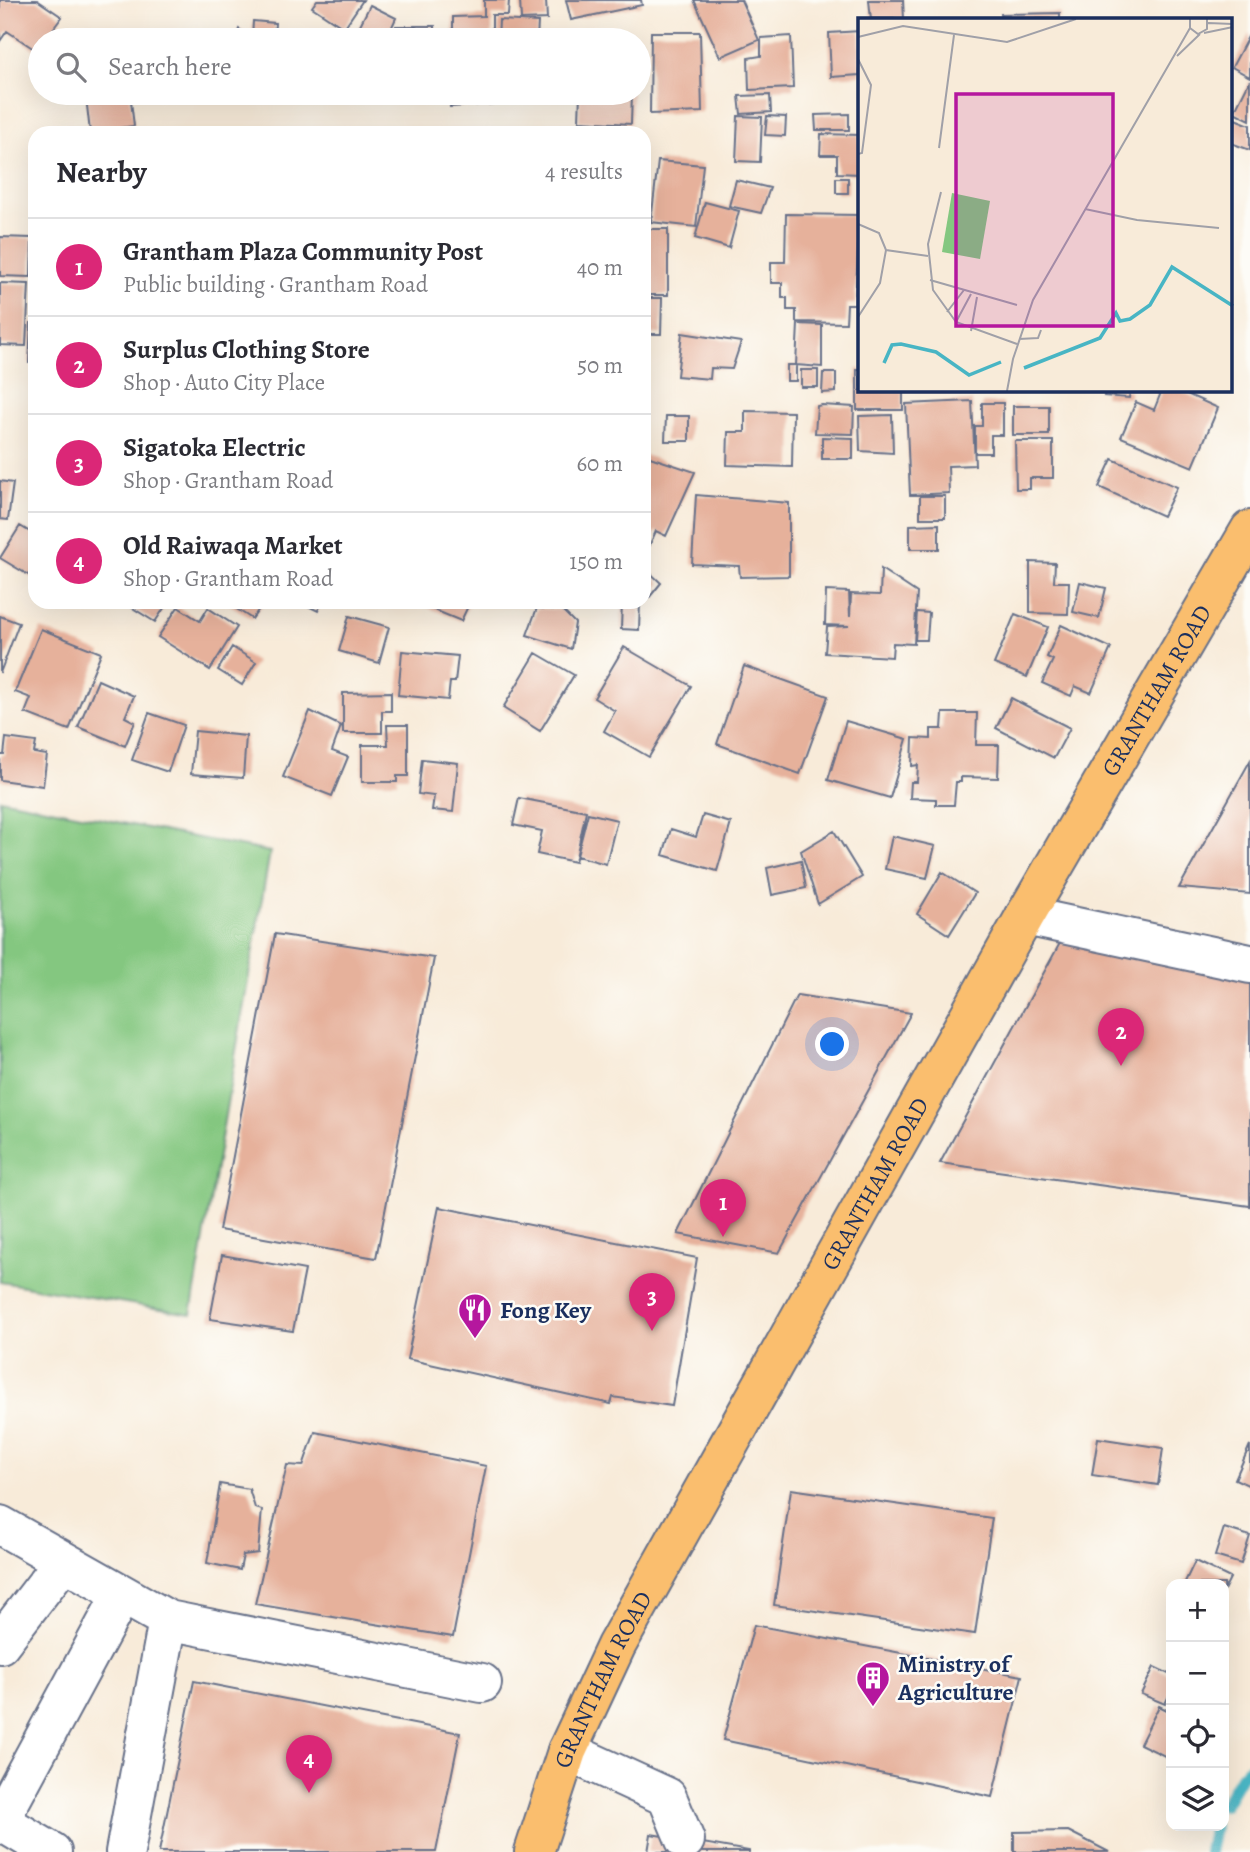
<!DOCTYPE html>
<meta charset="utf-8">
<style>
body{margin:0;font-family:Alegreya,serif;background:#f7f7f7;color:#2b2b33}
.controls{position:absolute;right:21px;bottom:21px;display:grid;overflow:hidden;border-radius:14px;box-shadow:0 7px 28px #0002}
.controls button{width:63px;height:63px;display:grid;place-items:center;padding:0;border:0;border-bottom:2px solid #e1e1e2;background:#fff;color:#2b2b33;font:35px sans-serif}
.you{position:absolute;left:833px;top:1045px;width:24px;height:24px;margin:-18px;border:5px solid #fff;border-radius:50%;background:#1a73e8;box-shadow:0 0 0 10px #1a73e833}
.badge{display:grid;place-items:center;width:46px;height:46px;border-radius:50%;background:#db2777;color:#fff;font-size:23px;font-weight:700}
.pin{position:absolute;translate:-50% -58px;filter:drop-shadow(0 2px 4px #0008)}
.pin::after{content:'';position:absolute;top:37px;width:24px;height:21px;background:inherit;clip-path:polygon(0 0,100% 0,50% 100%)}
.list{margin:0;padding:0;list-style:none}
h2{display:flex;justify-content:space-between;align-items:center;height:91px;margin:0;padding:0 28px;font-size:30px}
h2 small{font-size:23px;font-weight:400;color:#7c7c81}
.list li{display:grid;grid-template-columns:46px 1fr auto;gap:21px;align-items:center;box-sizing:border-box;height:98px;padding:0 28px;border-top:2px solid #e1e1e2}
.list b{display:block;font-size:26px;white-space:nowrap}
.list p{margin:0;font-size:23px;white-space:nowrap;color:#7c7c81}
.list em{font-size:23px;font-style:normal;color:#7c7c81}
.icon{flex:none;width:38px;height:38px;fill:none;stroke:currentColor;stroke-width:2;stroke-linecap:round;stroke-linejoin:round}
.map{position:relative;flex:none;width:1250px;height:1852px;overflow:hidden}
.search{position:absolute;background:#fff;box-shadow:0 7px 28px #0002;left:28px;top:28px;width:623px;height:77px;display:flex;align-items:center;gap:18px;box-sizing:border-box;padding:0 24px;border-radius:38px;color:#7c7c81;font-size:26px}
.panel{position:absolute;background:#fff;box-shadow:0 7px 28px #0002;left:28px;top:126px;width:623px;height:483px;border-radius:21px}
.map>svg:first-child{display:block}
</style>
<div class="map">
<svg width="1250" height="1852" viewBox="0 0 1250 1852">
<rect width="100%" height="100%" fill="#fdfcf7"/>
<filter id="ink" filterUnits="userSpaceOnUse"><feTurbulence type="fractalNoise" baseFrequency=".0143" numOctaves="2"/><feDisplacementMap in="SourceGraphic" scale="14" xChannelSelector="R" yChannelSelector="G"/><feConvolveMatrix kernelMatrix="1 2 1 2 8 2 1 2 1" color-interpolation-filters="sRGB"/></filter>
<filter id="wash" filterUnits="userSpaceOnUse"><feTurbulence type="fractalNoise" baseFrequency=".00686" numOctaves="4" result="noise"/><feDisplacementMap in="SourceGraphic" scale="28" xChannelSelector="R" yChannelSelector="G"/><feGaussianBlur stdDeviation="1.57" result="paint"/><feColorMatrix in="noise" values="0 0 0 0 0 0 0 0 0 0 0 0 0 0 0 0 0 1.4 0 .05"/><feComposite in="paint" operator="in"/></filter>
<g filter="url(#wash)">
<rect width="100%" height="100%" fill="#f8ebd9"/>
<path fill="#84c780" stroke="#507b6f" stroke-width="2" d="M0,799l270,53 -79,462 -191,-32z"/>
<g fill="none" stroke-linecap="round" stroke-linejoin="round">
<path stroke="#48b5c4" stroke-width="12" d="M1224,1805l17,-29 9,-9
M1209,1852l5,-26"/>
</g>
<g id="blocks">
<path fill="#e6b19b" d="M0,0h37l25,17 -15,20 5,3h-12v13l-33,-22 -7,10z
M317,0h46l-19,28 -32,-21z
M484,0h25l-1,15h-16v25h-39v-23l31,-1z
M520,0h26l1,19 -26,1z
M566,0h75l1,5 -71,15z
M694,0h47l18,40 -39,17z
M869,0h34l1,19h-33z
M370,5l26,13 -10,22 -33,-1z
M1060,13v6h-59v-5z
M499,20l39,2 -1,18h-39z
M253,21l22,2 -1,17h-39l4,-11 13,9z
M396,26h39v14h-39z
M860,31v44l-29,2 -2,-44z
M651,32h49l2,80 -52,2z
M1250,33v44l-18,-10z
M791,36l2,52 -44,2 -1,-32 13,-2v-18z
M1250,80v40l-16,-8z
M64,93h66l4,33 -44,6 -4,-35 -21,2z
M449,93h43l1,11 -43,3z
M580,93h52l-1,31 -52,-3z
M770,95l1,17 -30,2 -2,-18z
M849,114v16h-33l-1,-15z
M738,116l24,1 -2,45 -24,-1z
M767,116l19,1 -1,19 -20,-1z
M1235,119l15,6v25l-19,-7z
M821,134l39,1v39l-23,-1v-18h-17z
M658,161l45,4 -7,62 -45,-5z
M836,178h12v15h-12z
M736,180l34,8 -9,25 -32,-7z
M705,202l34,9 -10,37 -34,-10z
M786,214l74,1 -5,89h-8l-1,19 -50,-1v-12h-9v-12h-5v-15h-11v-21h14z
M644,229h24v66h-24z
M0,237l32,1 -1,39 -31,-1z
M0,283l29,1 -3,62 -26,-1z
M644,298h18l-1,36h-17z
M31,323h4v40h-6z
M798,324l24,1v42l-26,-2z
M682,333l59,9 -9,27 -21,-1 -1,11 -33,-3z
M787,365h9v16h-9z
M857,369h3v21h43v20h-46z
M801,370h17v17h-17z
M823,373h13v19l-14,1z
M1105,390h25l-1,8 -25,-2z
M1162,390h16l40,18 -25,59 -72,-30 15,-35 18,8z
M972,401l3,64 -27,1 1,27 -39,2 -4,-91z
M982,403h21v32h-12v18h-16v-27h7z
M822,405l32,2 -1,27 -38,-1 2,-27z
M1013,406h36v29h-36z
M745,411l48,1 -1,55 -65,-2 1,-33h17z
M892,415l1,38 -33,-2 -1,-35z
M666,416h23v25h-24z
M822,437l31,1v21h-31z
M1015,441h38v37h-23v11h-14z
M644,455l51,17 -29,64 -10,-5 -12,26z
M1112,459l65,28 -14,29 -64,-29z
M0,481l13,2 -5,37 -8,-1z
M696,495l93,8v73l-49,1 -1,-11 -47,-2z
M920,496h25v22h-25z
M939,524v25h-29v-24z
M20,526l15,9v44l-35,-21z
M1030,562l25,1 -1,19h15l-1,32 -38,-1z
M644,567l17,16 -13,16 -4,-3z
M881,569l36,24 -3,51 -21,-1 -1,14 -67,-4 2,-26 22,-1 -24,-1 1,-34 23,1 1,25 1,-23 29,1z
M1080,582l26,6 -7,30 -26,-6z
M123,602h45l-13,20z
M226,602h38l-12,17z
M300,602h22l-4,9z
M415,602h55l-9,19z
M622,602h18l-1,28 -18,-1z
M178,607l22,14 8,-13 29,19 -27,43 -52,-33z
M537,608l25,2 13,13 -4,26 -44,-14z
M917,612l12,1 -2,27h-12z
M1015,614l33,13 -21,50 -33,-13z
M0,616l19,7 -19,50z
M349,616l40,11 -10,36 -40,-12z
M1061,625l50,23 -20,45 -16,-7 -4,10 -29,-13 11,-23 -6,-3z
M41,629l60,24 -32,77 -44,-17 6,-15 -16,-6z
M232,647l24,15 -14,23 -24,-15z
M624,647l67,39 -42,71 -45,-26 11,-20 -21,-13z
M402,651l56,5 -3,26h-5l-2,18 -50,-5z
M536,653l38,22 -34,56 -37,-23z
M744,666l84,30 -28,78 -83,-30z
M98,680l36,16 -9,21 10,5 -10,24 -47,-19z
M391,692v19h-9v22h-39v-40z
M1011,698l59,30 -16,30 -58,-30z
M310,711l31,15 -9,25 16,6 -16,39 -49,-19z
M149,713l35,12 -16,47 -36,-12z
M943,713h34l-1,32h23l-1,33 -37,-1v5h-5l-2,23h-18v-6l-26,-1 1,-16h6l1,-17 -6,1 1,-28 18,1v-10h11z
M846,721l61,18 -17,59 -62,-18z
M387,725h21v51h-11v6h-35v-37h26z
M195,731l51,5 -3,42 -52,-4z
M6,738l30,4 -2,11 13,2 -4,31 -43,-6v-25h4z
M422,759l36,4 -5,49 -21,-2 2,-14 -16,-2z
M1250,761v133l-71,-6z
M519,798l67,13 -11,51 -38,-8 5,-23 -29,-6z
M588,813l29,7 -11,44 -29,-8z
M703,815l28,8 -14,48 -54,-16 8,-26 25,8z
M834,831l28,46 -44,27 -17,-53z
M892,836l43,10 -8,32 -42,-9z
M801,860l5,28 -34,7 -5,-27z
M942,872l33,21 -26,42 -32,-21z
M275,934l159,24 -58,300 -157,-28z
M1060,943l190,26v237l-310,-43z
M797,995l114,18 -132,240 -101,-19z
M439,1207l258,51 -25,148 -59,-9 -2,7 -204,-45z
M222,1255l83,15 -12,61 -83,-12z
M315,1432l171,34 -33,171 -198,-33 32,-139 16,1z
M1098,1438l65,10 -5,37 -66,-10z
M1250,1445v41l-15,-7z
M220,1484l29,5 6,19 7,2 -4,43 -15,2 -3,15 -33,-7z
M791,1489l201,29 -17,116 -201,-29z
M1224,1528l26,8 -9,28 -26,-8z
M1195,1561l35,17 -6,12v-6h-40z
M754,1625l268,51 -30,121 -269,-57z
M1154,1667l17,8v16l-6,13 -24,-10z
M194,1681l266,52 -24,119h-277z
M1159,1706l12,6v47l-31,-15z
M1068,1831l41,21h-95v-20z
M651,1834l98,17v1h-101z"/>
</g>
</g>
<g filter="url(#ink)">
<use href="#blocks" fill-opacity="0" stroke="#687189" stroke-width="2"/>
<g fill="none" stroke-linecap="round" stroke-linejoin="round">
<g stroke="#687189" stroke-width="42">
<path id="minor" d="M1025,916l225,48
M0,1525l168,95 314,63
M0,1644l63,-82
M567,1751l100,46 18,43
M0,1820l122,-226
M0,1821l52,31
M125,1852l43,-232"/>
</g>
<g stroke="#687189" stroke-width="42">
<g id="major">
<path id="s1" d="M534,1852l33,-101 49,-105 409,-730 225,-386"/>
</g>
</g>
<use href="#minor" stroke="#fff" stroke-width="38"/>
<use href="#major" stroke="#fabe6e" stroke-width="38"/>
</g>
</g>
<defs>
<g id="restaurant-pin" transform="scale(1.75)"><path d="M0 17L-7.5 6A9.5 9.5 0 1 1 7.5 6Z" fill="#b5179e" stroke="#fdfcf7"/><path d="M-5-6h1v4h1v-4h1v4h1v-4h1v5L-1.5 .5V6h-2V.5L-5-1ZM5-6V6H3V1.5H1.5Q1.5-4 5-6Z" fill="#fff"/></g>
<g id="building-pin" transform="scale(1.75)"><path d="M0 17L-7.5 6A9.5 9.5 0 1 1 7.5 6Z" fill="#b5179e" stroke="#fdfcf7"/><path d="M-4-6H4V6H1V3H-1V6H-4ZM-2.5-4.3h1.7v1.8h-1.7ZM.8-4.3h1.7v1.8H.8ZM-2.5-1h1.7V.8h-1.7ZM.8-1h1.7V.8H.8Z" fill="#fff"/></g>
</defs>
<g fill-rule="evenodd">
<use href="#restaurant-pin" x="475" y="1310"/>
<use href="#building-pin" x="873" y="1678"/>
</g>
<g text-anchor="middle" stroke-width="5" stroke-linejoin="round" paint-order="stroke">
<g font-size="24" fill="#1b2f5e" stroke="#fdfcf7">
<text dy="8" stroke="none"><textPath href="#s1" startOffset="1320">GRANTHAM ROAD</textPath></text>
<text dy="8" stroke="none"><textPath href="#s1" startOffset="752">GRANTHAM ROAD</textPath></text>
<text dy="8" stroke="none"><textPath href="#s1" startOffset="186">GRANTHAM ROAD</textPath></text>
</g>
<g font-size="24" font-weight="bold" fill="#1b2f5e" stroke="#fdfcf7" text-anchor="start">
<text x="500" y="1318">Fong Key</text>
<text x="898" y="1672">Ministry of<tspan x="898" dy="28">Agriculture</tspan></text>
</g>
</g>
<g transform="translate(858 18)">
<rect width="374" height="374" fill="#f8ebd9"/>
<path d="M94,175l38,8 -10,58 -38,-7z" fill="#84c780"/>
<path fill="none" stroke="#48b5c4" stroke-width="3.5" d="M26,345l8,-18 9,-1 35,8 33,23 32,-13M166,350l76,-30 16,-25 4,8 10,-2 20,-14 22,-38 61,39"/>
<path fill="none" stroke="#a0a0a8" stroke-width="2" d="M332,1v9l8,6 9,-5v-10M350,5l25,1M346,15l29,-6M0,19l45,-11 104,16 69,-23M319,38l23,-22M0,41l13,26 -9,68 -4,1M81,130l15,-113M83,174l-13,52 5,46 23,32 61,22M227,191l52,11 82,8M0,206l21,9 7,17 42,6M72,262l87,25M89,294l17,-22M0,299l22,-34 6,-33M98,304l15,-28M113,313l6,-34M161,321l19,-1 3,-8M149,373l6,-32 20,-59 157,-272"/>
<path fill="#b5179e" fill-opacity="0.15" stroke="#b5179e" stroke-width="3.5" d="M98,76h157v232h-157z"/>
<rect width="374" height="374" fill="none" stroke="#1b2f5e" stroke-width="3.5"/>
</g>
</svg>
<div class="controls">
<button>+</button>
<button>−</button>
<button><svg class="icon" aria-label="locate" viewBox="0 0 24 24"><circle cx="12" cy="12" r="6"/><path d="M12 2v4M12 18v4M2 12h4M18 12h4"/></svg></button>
<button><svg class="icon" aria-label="layers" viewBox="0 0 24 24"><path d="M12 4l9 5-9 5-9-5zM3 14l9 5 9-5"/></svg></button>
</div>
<div class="you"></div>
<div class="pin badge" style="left:723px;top:1237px">1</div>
<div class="pin badge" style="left:1121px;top:1066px">2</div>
<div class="pin badge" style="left:652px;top:1331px">3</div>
<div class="pin badge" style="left:309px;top:1793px">4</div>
<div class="search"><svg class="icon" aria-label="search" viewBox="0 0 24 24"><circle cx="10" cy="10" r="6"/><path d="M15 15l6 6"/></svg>Search here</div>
<section class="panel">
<h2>Nearby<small>4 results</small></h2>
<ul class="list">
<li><span class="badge">1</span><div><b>Grantham Plaza Community Post</b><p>Public building · Grantham Road</p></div><em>40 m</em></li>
<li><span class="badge">2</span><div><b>Surplus Clothing Store</b><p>Shop · Auto City Place</p></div><em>50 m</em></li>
<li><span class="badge">3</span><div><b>Sigatoka Electric</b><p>Shop · Grantham Road</p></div><em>60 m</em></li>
<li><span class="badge">4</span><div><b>Old Raiwaqa Market</b><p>Shop · Grantham Road</p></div><em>150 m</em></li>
</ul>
</section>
</div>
